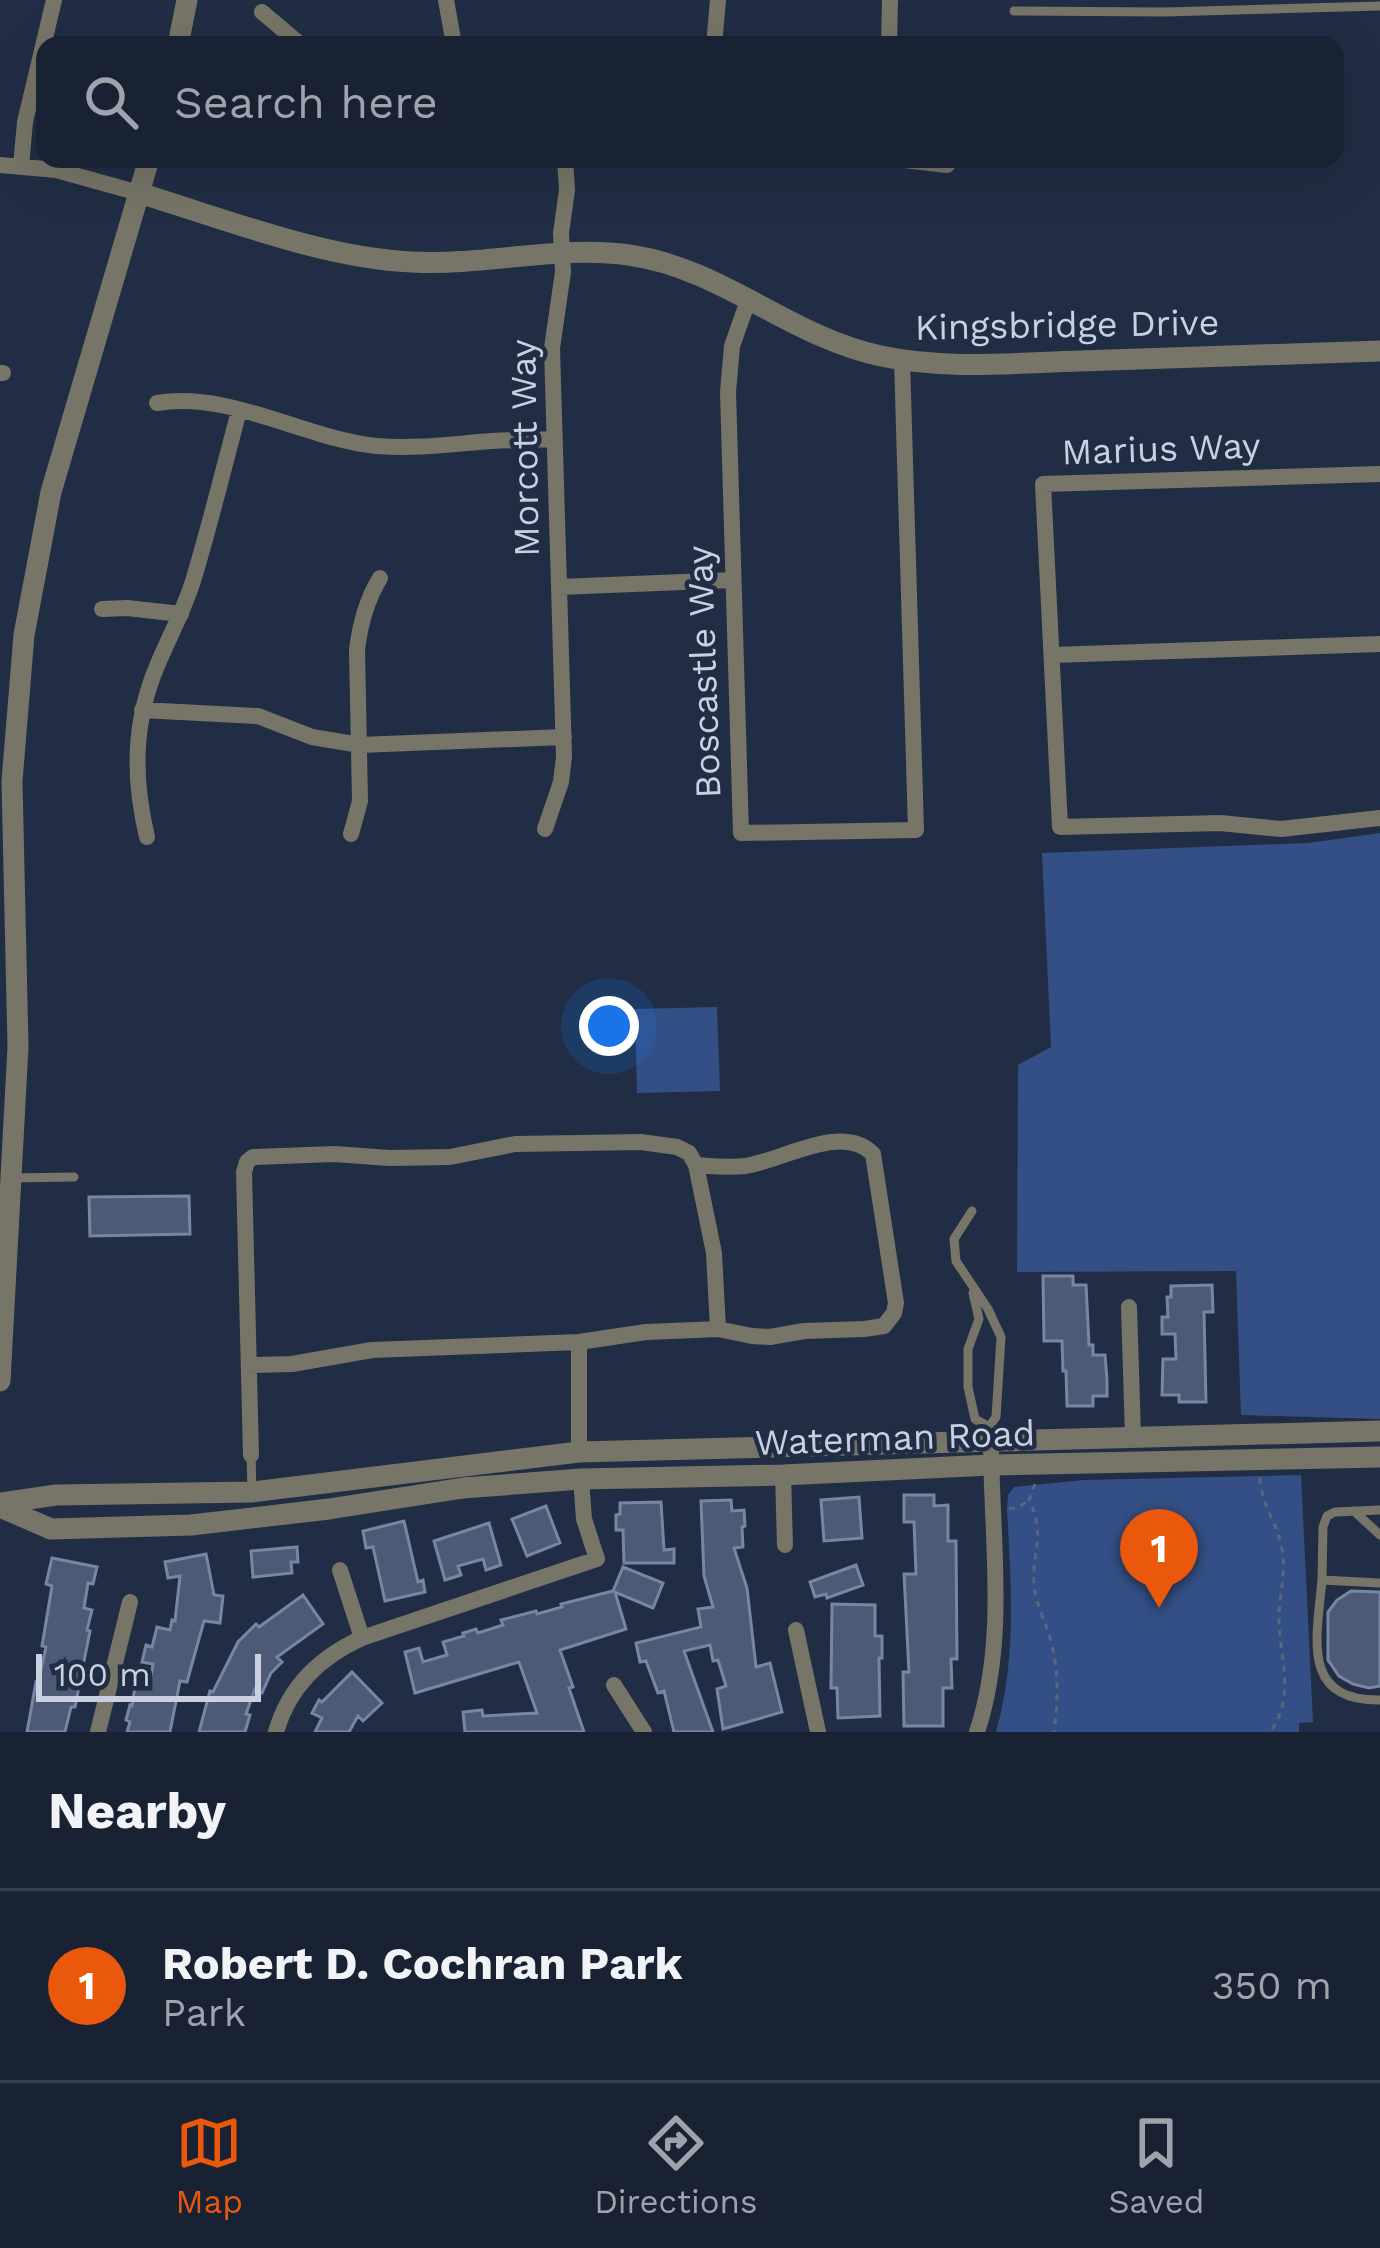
<!DOCTYPE html>
<style>
body{margin:0;font-family:"Work Sans",sans-serif;background:#252f3f;color:#f1f3f6}
.scale{position:absolute;left:36px;bottom:30px;width:225px;box-sizing:border-box;padding-left:12px;border:6px solid #c9d1e1;border-top:0;font-size:33px;line-height:42px;white-space:nowrap;color:#c9d1e1;-webkit-text-stroke:9px #202d44;paint-order:stroke}
.you{position:absolute;left:609px;top:1026px;width:42px;height:42px;margin:-30px;border:9px solid #fff;border-radius:50%;background:#1a73e8;box-shadow:0 0 0 18px #1a73e833}
.badge{display:grid;place-items:center;width:78px;height:78px;border-radius:50%;background:#ea580c;color:#fff;font-size:39px;font-weight:700}
.pin{position:absolute;translate:-50% -99px;filter:drop-shadow(0 3px 6px #0008)}
.pin::after{content:'';position:absolute;top:63px;width:42px;height:36px;background:inherit;clip-path:polygon(0 0,100% 0,50% 100%)}
.list{margin:0;padding:0;list-style:none}
h2{display:flex;justify-content:space-between;align-items:center;height:156px;margin:0;padding:0 48px;font-size:51px}
h2 small{font-size:39px;font-weight:400;color:#9fa4ac}
.list li{display:grid;grid-template-columns:78px 1fr auto;gap:36px;align-items:center;box-sizing:border-box;height:192px;padding:0 48px;border-top:3px solid #363f4e}
.list b{display:block;font-size:45px;white-space:nowrap}
.list p{margin:0;font-size:39px;white-space:nowrap;color:#9fa4ac}
.list em{font-size:39px;font-style:normal;color:#9fa4ac}
.icon{flex:none;width:66px;height:66px;fill:none;stroke:currentColor;stroke-width:2;stroke-linecap:round;stroke-linejoin:round}
.map{position:relative;flex:none;width:1380px;height:1732px;overflow:hidden}
.search{position:absolute;background:#182233;box-shadow:0 12px 48px #0002;left:36px;right:36px;top:36px;height:132px;display:flex;align-items:center;gap:30px;box-sizing:border-box;padding:0 42px;border-radius:24px;color:#9fa4ac;font-size:45px}
.sheet{height:348px;background:#182233}
nav{display:flex;justify-content:space-around;align-items:center;box-sizing:border-box;height:168px;border-top:3px solid #363f4e;background:#182233;font-size:33px;color:#9fa4ac}
nav a{display:grid;justify-items:center;gap:6px}
nav .on{color:#ea580c}
.map>svg:first-child{display:block}
</style>
<div class="map">
<svg width="1380" height="1732" viewBox="0 0 1380 1732">
<rect width="100%" height="100%" fill="#202d44"/>
<path fill="#344f85" d="M1380,833v586l-139,-4 -5,-144 -219,1 1,-207 33,-18 -9,-194 266,-10z
M717,1007l3,84 -83,2 -2,-84z
M1301,1475l12,247 -14,1v9h-303c21,-74 15,-148 11,-223l1,-14 6,-8 70,-7z"/>
<path fill="#4d5a75" stroke="#7786a2" stroke-width="3" d="M189,1196l1,38 -100,2 -1,-39z
M1043,1276h30v9h13l3,60h4v10h12l2,25v16h-14v10h-26l-1,-35h-3l-1,-30h-18z
M1212,1285l1,27h-9l2,90h-27v-7h-17l1,-36h13l-1,-25h-13v-17h6l-1,-20h4v-11z
M904,1495h30v11l14,-1v36h8l1,118h-6l1,29h-9v38h-39l-1,-54h6l-5,-98h12l-2,-52h-10z
M859,1497l3,41 -38,3 -3,-41z
M731,1500l1,11 12,-1 1,16 -3,1 1,20 -9,1 13,40 9,79 14,-4 12,49 -59,17 -6,-40 9,-3 -8,-26 -5,1 -3,-16 -26,6 29,81h-39l-10,-41 -6,2 -12,-32 -6,1 -4,-19 65,-16 -3,-18 15,-2 -9,-31 -3,-75z
M661,1502l3,48 10,-1v14h-50l-1,-33h-7v-15l4,-1v-11z
M546,1506l14,37 -33,13 -15,-37z
M404,1521l14,61 5,-2 2,12 -40,9 -12,-54 -7,1 -3,-17z
M489,1523l12,42 -15,5 -3,-11 -25,7 3,9 -16,5 -11,-39z
M297,1547l1,15h-7l1,11 -39,4 -2,-26z
M206,1554l8,41 9,1 -3,27 -16,-2 -17,61 -7,-1 -10,51h-43l3,-10 -4,-2 4,-15 2,1 3,-20 14,2 4,-24 -11,-2 4,-17 6,2 5,-20 13,3 2,-10 3,1 5,-45 -12,2 -3,-16z
M52,1558l45,9 -4,17 -5,-1 -4,25 8,2 -5,20 3,1 -15,76h-4l-6,25h-38l9,-50 2,1 8,-36 -4,-1 10,-60 -6,-2z
M856,1565l7,20 -36,13 -1,-4 -11,3 -5,-15z
M623,1567l40,16 -10,25 -38,-16 11,37 -66,21 13,37 -4,1 15,44h-119l-2,-20 19,-2 1,6 54,-3 -18,-51 -104,31 -10,-41 14,-4 4,14 24,-7 -4,-13 21,-6 -1,-3 13,-4 2,4 25,-8 -2,-5 35,-9 1,3 25,-7 -1,-3 52,-13z
M1351,1591l29,1v94l-11,2 -16,-4 -14,-8 -11,-16v-48l9,-12z
M303,1595l20,29 -46,33 5,5 -11,11 -9,20 -7,-4 -9,25 4,1 -5,17h-46l11,-41 3,1 25,-50 18,-18 3,3z
M832,1604l43,1v31h7v22h-3l1,58 -42,2 -1,-30h-6z
M352,1672l30,31 -19,18 -5,-5 -9,16h-34l7,-14 -10,-5 7,-13 3,2z"/>
<g fill="none" stroke-linecap="round" stroke-linejoin="round">
<path stroke="#5b667b" stroke-width="3" stroke-dasharray="6 6" stroke-linecap="butt" d="M1260,1478c1,27 18,46 22,71 5,25 -4,50 -3,75 2,37 16,75 -9,108
M1035,1484l-6,16c17,36 3,49 5,84 1,19 11,36 16,54 9,30 8,63 4,94
M1009,1509l6,-1 12,-6"/>
<path stroke="#777567" stroke-width="9" d="M1014,11l151,1 215,-6
M11,1178l63,-1
M972,1211l-18,28 2,22 32,48 13,28 -5,80 -7,10 2,14
M973,1293l6,26 -11,30v38l7,32 14,8
M251,1455l1,37
M1354,1511l26,24
M1322,1580l1,-53 4,-11 8,-4 45,-2
M1380,1583l-58,-3c-5,57 -22,121 58,120"/>
<path stroke="#777567" stroke-width="16" d="M446,0l8,45
M262,12l39,33
M714,45l4,-45
M889,45l1,-45
M896,159l51,6
M0,165l56,5 83,23
M21,166l4,-44 29,-122
M749,298l-17,48 -4,46 13,441 175,-3 -14,-470
M0,373h3
M157,403c74,-12 145,35 219,43 35,3 69,-1 103,-4 25,-2 50,-2 75,-3
M1380,474l-337,10 17,343 160,-4 61,6 99,-11
M559,587l174,-7
M102,609l25,-1 54,6
M1052,655l328,-11
M142,710l116,6 54,21 48,8 204,-8
M545,829l16,-47 3,-25 -12,-409 11,-76 -2,-39 6,-43 -2,-31
M351,834l9,-33 -3,-151c3,-26 9,-49 23,-72
M147,837c-14,-59 -14,-114 10,-171 12,-29 27,-56 36,-85 17,-56 31,-114 46,-170
M696,1165l18,88 4,76
M1129,1307l4,129
M579,1342v110
M249,1365l43,-1 80,-14 207,-8 67,-10 72,-3 34,7 18,1 34,-6 60,-2 20,-3 10,-13 2,-10 -23,-149c-31,-32 -91,7 -128,12 -16,2 -33,0 -49,-1l-7,-12 -12,-6 -36,-5 -126,2 -65,13 -61,1 -54,-4 -82,3 -6,5 -3,10 7,283
M783,1475l2,70
M340,1570l22,68
M796,1630l22,102
M614,1685l30,47
M98,1732l32,-130
M276,1732c13,-46 44,-75 86,-94l235,-79 -13,-40 -3,-40
M977,1732c31,-94 14,-194 14,-291"/>
<path stroke="#777567" stroke-width="21" d="M178,45l9,-45
M139,193c86,26 184,65 273,69 73,4 145,-17 217,-7 93,13 161,82 252,101 65,14 133,7 199,5 100,-3 200,-6 300,-10
M0,1381l18,-334 -6,-266 12,-146 27,-143 98,-333
M0,1503l56,-8 196,-3 327,-40 801,-21
M0,1507l51,22 140,-4 138,-16 134,-21 118,-9 202,-4 208,-10 389,-8"/>
</g>
<g text-anchor="middle" stroke-width="9" stroke-linejoin="round" paint-order="stroke">
<g font-size="36" fill="#c9d1e1" stroke="#202d44">
<text transform="translate(1067 324) rotate(-1)" y="13">Kingsbridge Drive</text>
<text transform="translate(524 448) rotate(-91)" y="13">Morcott Way</text>
<text transform="translate(1161 448) rotate(-2)" y="13">Marius Way</text>
<text transform="translate(703 672) rotate(-92)" y="13">Boscastle Way</text>
<text transform="translate(895 1437) rotate(-2)" y="13">Waterman Road</text>
</g>
</g>
</svg>
<div class="scale">100 m</div>
<div class="you"></div>
<div class="pin badge" style="left:1159px;top:1608px">1</div>
<div class="search"><svg class="icon" aria-label="search" viewBox="0 0 24 24"><circle cx="10" cy="10" r="6"/><path d="M15 15l6 6"/></svg>Search here</div>
</div>
<section class="sheet">
<h2>Nearby<small></small></h2>
<ul class="list">
<li><span class="badge">1</span><div><b>Robert D. Cochran Park</b><p>Park</p></div><em>350 m</em></li>
</ul>
</section>
<nav>
<a class="on"><svg class="icon" aria-label="map" viewBox="0 0 24 24"><path d="M3 6l6-2 6 2 6-2v14l-6 2-6-2-6 2zM9 4v14M15 6v14"/></svg>Map</a>
<a><svg class="icon" aria-label="directions" viewBox="0 0 24 24"><path d="M12 3l9 9-9 9-9-9zM9 14v-3h6M13 9l2 2-2 2"/></svg>Directions</a>
<a><svg class="icon" aria-label="saved" viewBox="0 0 24 24"><path d="M7 4h10v16l-5-4-5 4z"/></svg>Saved</a>
</nav>
